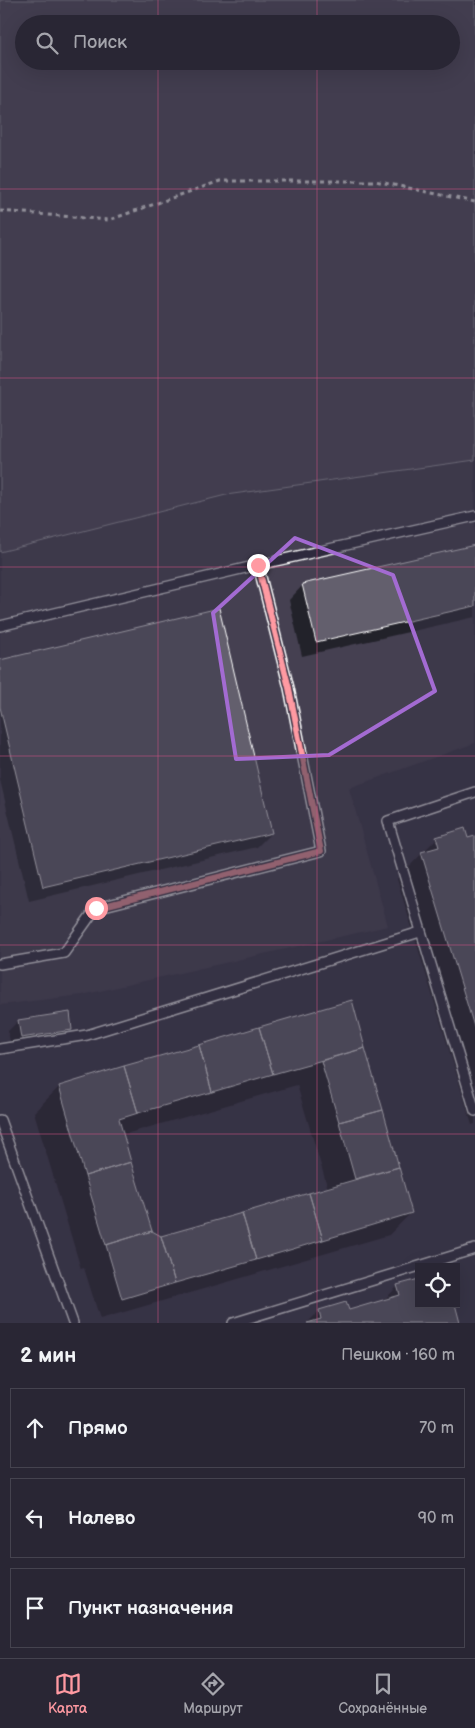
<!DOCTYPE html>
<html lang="ru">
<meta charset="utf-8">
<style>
body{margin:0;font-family:"Balsamiq Sans",sans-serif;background:#353240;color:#f1f3f6}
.controls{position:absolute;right:15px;bottom:15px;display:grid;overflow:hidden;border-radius:0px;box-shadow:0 5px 20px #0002}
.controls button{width:45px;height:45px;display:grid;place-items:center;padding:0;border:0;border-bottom:1px solid #45434f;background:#292634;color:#f1f3f6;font:25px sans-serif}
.stop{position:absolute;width:15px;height:15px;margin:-11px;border:4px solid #ff9aa2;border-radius:50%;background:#fff}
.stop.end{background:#ff9aa2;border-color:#fff;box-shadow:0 1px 5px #0008}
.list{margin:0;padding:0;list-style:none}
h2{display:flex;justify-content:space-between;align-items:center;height:65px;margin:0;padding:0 20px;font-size:21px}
h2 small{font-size:16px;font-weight:400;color:#a5a5ac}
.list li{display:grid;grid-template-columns:32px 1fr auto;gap:15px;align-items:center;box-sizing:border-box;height:80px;margin:0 10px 10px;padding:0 10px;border:1px solid #45434f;border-radius:0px}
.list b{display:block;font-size:19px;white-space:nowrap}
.list em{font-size:16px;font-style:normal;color:#a5a5ac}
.icon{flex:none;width:28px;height:28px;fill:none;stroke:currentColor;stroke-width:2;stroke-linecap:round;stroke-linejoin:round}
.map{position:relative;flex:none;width:475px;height:1323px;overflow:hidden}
.search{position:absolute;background:#292634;box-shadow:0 5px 20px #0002;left:15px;right:15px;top:15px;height:55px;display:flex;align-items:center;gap:12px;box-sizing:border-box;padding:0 18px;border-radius:28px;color:#a5a5ac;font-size:19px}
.sheet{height:335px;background:#292634}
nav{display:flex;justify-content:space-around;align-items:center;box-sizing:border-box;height:70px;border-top:1px solid #45434f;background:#292634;font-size:14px;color:#a5a5ac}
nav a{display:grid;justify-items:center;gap:2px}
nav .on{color:#ff9aa2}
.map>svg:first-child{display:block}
</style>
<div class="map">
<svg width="475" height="1323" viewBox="0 0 475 1323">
<rect width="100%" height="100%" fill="#373345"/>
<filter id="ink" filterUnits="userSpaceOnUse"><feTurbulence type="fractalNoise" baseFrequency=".02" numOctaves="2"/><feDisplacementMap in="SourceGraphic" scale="10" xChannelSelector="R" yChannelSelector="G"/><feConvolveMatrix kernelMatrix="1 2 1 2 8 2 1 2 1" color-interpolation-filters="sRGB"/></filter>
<g filter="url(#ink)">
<path fill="#444051" d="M475,460v283l-126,45 39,138 -306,69 -82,10v-453l226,-57z"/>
<path fill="#514c5c" stroke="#a8a6ae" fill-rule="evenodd" d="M0,0h475v460l-249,35 -226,57zM24,24h427v37h-427z"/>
<path fill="#0007" fill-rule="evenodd" d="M475,547v70l-173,39 -13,-56 14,-15z
M0,661l271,172 -14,14 -228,54 -29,-121z
M475,837v287l-3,1 -75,-246 40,-41 30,2z
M351,1001l60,212 -22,22 -289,84 -16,-51 -3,1 -47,-157 25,-25zM297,1085l31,104 -167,48 -10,-5 -29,-97z
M18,1021l53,8 -10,10 -50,8 -3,-16z
M398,1286l21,18 40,19h-152l12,-12 29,1 34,-10z"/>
<path fill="#635f6d" stroke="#fff" d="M475,545v61l-159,36 -14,-58z
M219,608l53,225 -229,54 -43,-180v-47z
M465,828l3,10 7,-2v194l-54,-178 18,-5 -3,-10z
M352,1000l13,48 -92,26 -14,-47z
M70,1012l2,18 -51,8 -3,-18z
M259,1027l14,47 -61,18 -13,-47z
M199,1045l13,47 -74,21 -14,-47z
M365,1048l18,62 -44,12 -18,-61z
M124,1066l14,47 -19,6 12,43 -46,14 -26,-90z
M383,1110l16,57 -44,12 -16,-57z
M131,1162l21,69 -46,14 -21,-69z
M399,1167l13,46 -89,27 -14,-47z
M309,1193l14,47 -67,20 -14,-47z
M242,1213l14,47 -81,23 -14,-47z
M152,1231l9,5 14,47 -53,16 -16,-54z
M419,1279v25h36l5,19h-153l14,-4 -2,-9 27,-8 3,8 51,-15 -3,-10z"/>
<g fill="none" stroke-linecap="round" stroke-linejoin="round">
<g stroke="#fff" stroke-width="12">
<path id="service" d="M0,626l258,-61 217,-49
M475,792l-87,29 87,290
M0,964l64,-11 32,-45 225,-57 -32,-163 -31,-123
M0,1049l87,-14 333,-103
M0,1120l73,203
M233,1323l242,-74"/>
</g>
<path stroke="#fff" stroke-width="3" stroke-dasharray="4 4" stroke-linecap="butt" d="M0,211l109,9 111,-39h155l100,21"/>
<use href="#service" stroke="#2f2a3d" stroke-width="9"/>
</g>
</g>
<g fill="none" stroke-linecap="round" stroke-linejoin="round" filter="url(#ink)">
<path stroke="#ff9aa2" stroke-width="6" d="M96,908l225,-57 -32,-163 -31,-123"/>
</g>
<path d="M0 0H475V1323H0ZM295,538l98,37 42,116 -106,64 -93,4 -23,-146z" fill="#373345" fill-opacity=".55" fill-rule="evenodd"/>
<path fill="none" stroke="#a36bd2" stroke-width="4" stroke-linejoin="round" d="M295,538l98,37 42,116 -106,64 -93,4 -23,-146z"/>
<path fill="none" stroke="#d15284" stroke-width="1" stroke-opacity="0.55" d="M158,0v24M317,0v24M158,61v1262M317,61v1262M0,189h475M0,378h475M0,567h475M0,756h475M0,945h475M0,1134h475"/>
</svg>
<div class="controls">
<button><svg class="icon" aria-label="locate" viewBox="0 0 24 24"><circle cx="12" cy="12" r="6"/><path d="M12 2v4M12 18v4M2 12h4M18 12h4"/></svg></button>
</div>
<div class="stop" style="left:96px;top:908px"></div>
<div class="stop end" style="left:258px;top:565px"></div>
<div class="search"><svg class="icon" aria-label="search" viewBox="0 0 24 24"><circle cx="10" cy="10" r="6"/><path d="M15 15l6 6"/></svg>Поиск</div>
</div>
<section class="sheet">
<h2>2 мин<small>Пешком · 160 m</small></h2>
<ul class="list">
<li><svg class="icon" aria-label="ahead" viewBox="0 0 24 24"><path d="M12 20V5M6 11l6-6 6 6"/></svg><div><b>Прямо</b></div><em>70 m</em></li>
<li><svg class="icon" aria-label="left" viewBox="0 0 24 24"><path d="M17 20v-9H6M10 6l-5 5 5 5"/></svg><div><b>Налево</b></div><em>90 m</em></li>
<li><svg class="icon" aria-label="arrive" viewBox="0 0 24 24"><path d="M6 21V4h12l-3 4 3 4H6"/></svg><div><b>Пункт назначения</b></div></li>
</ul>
</section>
<nav>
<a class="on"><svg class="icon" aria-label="map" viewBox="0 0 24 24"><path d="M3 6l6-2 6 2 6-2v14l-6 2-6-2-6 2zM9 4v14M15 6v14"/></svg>Карта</a>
<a><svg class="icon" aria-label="directions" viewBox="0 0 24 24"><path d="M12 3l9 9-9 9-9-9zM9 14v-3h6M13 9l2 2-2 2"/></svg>Маршрут</a>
<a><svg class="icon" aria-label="saved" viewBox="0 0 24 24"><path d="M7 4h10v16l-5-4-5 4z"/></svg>Сохранённые</a>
</nav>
